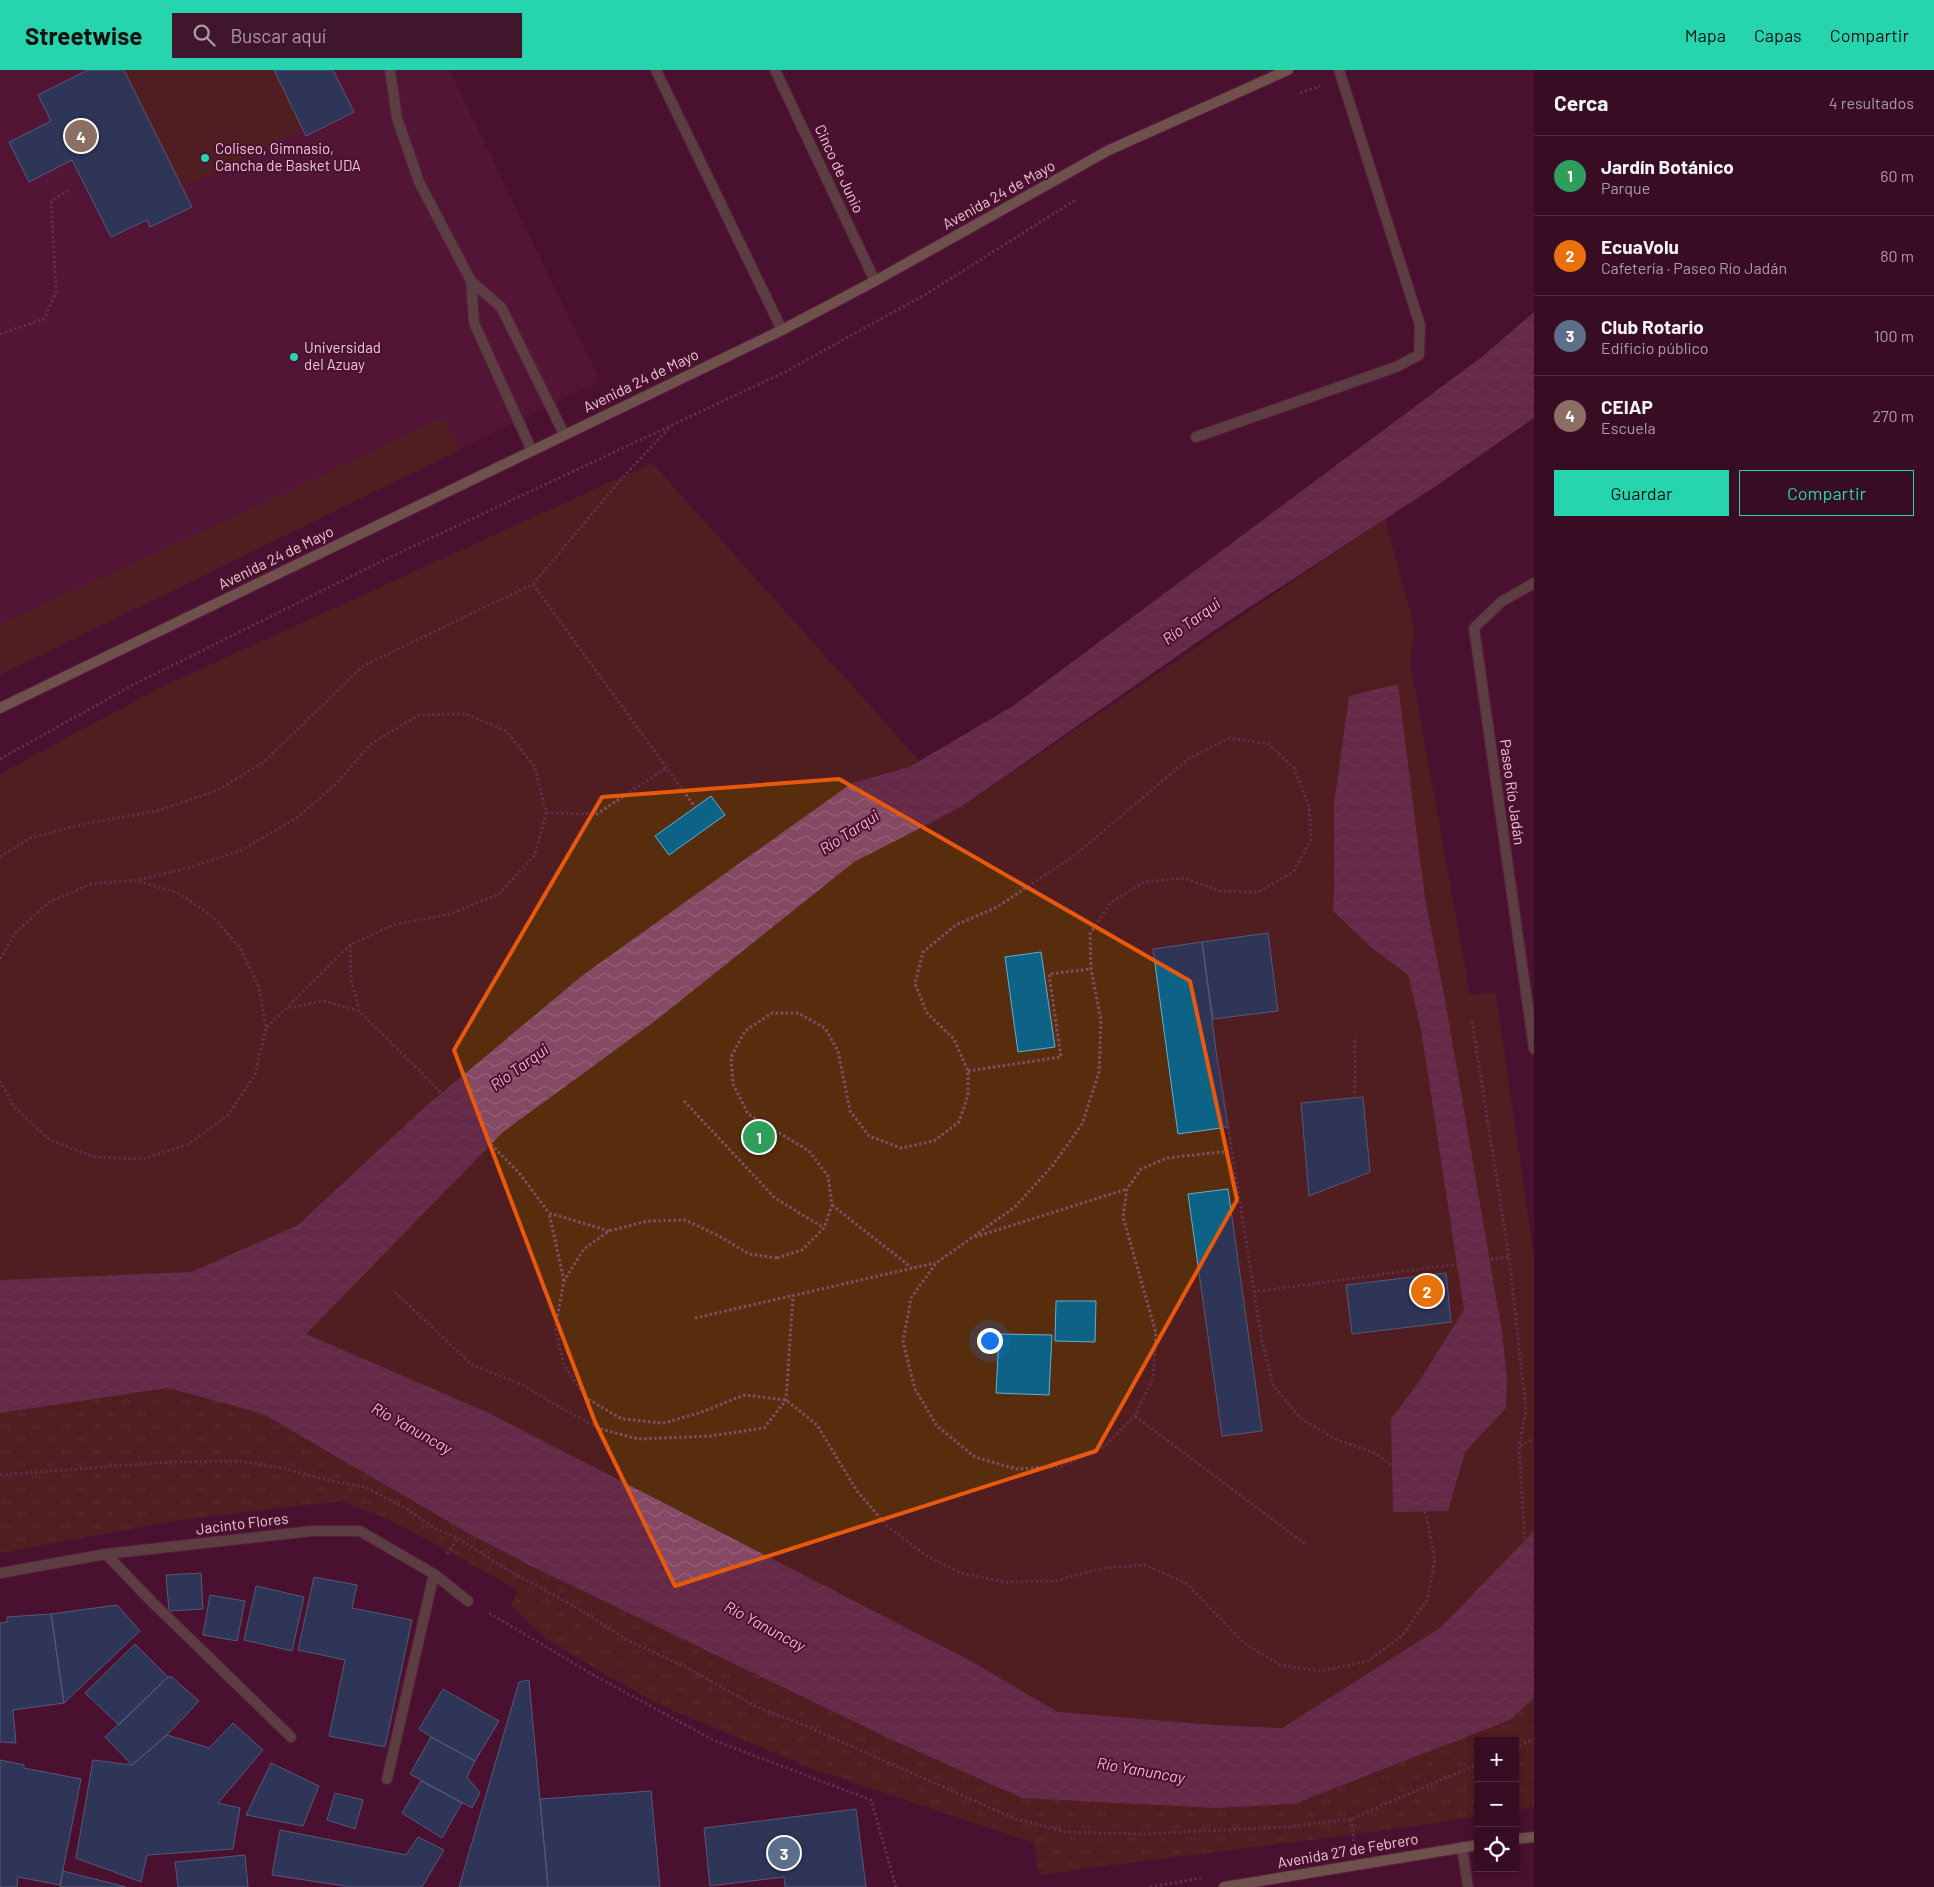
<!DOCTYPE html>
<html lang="es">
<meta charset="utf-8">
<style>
body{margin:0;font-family:Barlow,sans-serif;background:#3f162b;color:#f1f3f6}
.controls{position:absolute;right:15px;bottom:15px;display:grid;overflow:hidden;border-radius:0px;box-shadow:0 2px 8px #0003}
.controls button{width:45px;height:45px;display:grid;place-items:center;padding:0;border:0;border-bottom:1px solid #522d41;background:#380d23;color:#f1f3f6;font:25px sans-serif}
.you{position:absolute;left:989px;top:1270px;width:18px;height:18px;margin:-12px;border:4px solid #fff;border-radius:50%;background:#1a73e8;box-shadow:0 0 0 8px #1a73e833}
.badge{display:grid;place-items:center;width:32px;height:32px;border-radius:50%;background:#26d5ae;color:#fff;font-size:16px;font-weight:700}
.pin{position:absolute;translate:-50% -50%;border:2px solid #fff;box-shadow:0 1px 5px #0006}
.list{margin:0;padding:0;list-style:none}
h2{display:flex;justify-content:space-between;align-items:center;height:65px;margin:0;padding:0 20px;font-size:21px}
h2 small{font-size:16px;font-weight:400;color:#ab9ca6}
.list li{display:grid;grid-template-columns:32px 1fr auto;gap:15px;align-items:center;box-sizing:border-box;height:80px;padding:0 20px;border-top:1px solid #522d41}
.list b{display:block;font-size:19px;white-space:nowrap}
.list p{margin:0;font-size:16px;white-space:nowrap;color:#ab9ca6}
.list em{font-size:16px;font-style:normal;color:#ab9ca6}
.actions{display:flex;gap:10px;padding:15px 20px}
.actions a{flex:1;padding:11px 0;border:1px solid #26d5ae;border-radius:0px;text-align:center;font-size:18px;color:#26d5ae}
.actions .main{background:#26d5ae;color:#111}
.icon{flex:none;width:28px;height:28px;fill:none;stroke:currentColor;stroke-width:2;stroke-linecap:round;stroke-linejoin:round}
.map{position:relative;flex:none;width:1534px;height:1817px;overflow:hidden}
header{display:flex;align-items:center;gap:30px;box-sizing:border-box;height:70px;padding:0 25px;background:#26d5ae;color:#111}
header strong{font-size:24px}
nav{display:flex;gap:28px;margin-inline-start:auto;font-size:18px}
.search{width:350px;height:45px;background:#3f162b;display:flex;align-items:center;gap:12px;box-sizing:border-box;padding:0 18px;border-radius:0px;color:#ab9ca6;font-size:19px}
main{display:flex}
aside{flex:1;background:#380d23}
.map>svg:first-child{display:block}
</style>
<header>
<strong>Streetwise</strong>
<div class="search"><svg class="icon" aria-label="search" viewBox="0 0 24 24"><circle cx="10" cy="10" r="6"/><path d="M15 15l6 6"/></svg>Buscar aquí</div>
<nav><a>Mapa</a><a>Capas</a><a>Compartir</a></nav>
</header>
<main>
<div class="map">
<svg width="1534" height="1817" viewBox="0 0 1534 1817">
<defs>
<pattern id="grass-tufts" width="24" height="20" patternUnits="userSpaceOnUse" patternTransform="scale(1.25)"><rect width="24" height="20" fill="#582d0e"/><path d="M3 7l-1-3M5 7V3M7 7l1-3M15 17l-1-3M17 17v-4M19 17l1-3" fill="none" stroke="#704a30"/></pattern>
<pattern id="water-waves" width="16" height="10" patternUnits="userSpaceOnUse" patternTransform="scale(1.25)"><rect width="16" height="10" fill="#854964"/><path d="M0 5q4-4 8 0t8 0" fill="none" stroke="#966279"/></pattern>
</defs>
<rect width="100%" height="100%" fill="#4b112f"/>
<path fill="#5b1b3c" d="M0,0h449l151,311 -600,294z"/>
<path fill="url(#grass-tufts)" d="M168,1318l95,26 212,123 60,31 355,171 132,59 272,6 216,-84 24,-22v109l-19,3v-69h-37v75c-146,24 -293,38 -439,59l-5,-32 -223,-75 -154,-64 -110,-64 -36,-34 7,-15 -39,-23 -89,-48 -48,-19 -156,18 -186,34v-140z"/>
<path fill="#582d0e" d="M124,0h150l29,58 -121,60z
M443,347l17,33 -460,225v-51l262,-120z
M652,393l309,344 424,-288 30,111 -5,32 60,332 26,-1 38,264v274l-93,96 -159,101 -67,-3 -157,-13 -87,-51 -482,-248 -489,-132v-507l159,-86z"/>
<path fill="url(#water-waves)" d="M1534,242v106l-98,68 -220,143 -255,178 -107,55 -199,159 -152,111 -197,202 183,79 482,248 87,51 157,13 67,3 159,-101 93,-96v167l-24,22 -216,84 -78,4 -194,-10 -132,-59 -355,-171 -60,-31 -212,-123 -95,-26 -168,25v-133l191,-8 107,-47 128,-119 157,-131 269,-192 57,-16 104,-61 470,-350z
M1398,614l27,214 21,107 56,327 5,46 -1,30 -41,44 -17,59 -55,1 -2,-93 27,-36 46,-73 -43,-281 -13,-54 -36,-27 -39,-37 1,-26v-80l15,-109z"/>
<path fill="#0c6385" stroke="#64aed4" d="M88,0h36l68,137 -42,20 -3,-7 -36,17 -39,-77 -43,22 -20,-40 42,-21 -13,-26z
M274,0h59l21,42 -48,24z
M711,726l14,19 -56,40 -14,-19z
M1268,863l10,78 -65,8 -11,-77z
M1202,872l15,116 11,69 -50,7 -25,-185z
M1041,882l14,95 -37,5 -13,-95z
M1363,1027l7,75 -61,24 -8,-93z
M1228,1119l34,242 -40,5 -34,-242z
M1446,1203l5,49 -99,12 -6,-49z
M1056,1231h40l-1,41 -40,-1z
M999,1264l53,1 -3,60 -53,-2z
M201,1503l2,36 -34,2 -3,-36z
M314,1507l43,8 -5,23 60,12 -27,127 -56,-11 16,-76 -47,-10z
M256,1516l48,11 -12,54 -48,-11z
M210,1525l35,6 -8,40 -34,-6z
M117,1535l23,26 -76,72 -13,-89z
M51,1544l13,89 -51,7 3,33 -16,-1v-119l7,-1v-5z
M135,1574l33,33 -49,48 -34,-32z
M168,1607h4l27,24 -32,34 -35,30 -27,-28z
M529,1610l19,207h-89l60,-205z
M443,1619l56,32 -24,40 -44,-24 -12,-8z
M233,1653l30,27 -45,53 22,5 -7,41 -86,6 -6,27 -65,-24 17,-98 39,5 35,-30 42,13z
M431,1667l44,24 -8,16 13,16 -8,15 -62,-34z
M0,1690l24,5v3l57,11 -21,106 -42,-8 -1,10h-17z
M271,1693l48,23 -16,40 -57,-11z
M421,1711l41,22 -20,35 -40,-25z
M651,1721l9,96h-112l-8,-88z
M335,1723l28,7 -8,29 -28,-9z
M856,1739l10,78h-81l-1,-10 -74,9 -6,-58z
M280,1760l126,25 12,-18 26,13 -22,37h-71l-79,-12z
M245,1785l3,32h-70l-3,-25z
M63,1801l63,16h-66z"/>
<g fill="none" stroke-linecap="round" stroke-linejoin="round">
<g stroke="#68324d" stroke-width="12">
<path id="lane" d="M390,0l7,48 22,64 52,99 30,26 63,127
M471,211l3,42 58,128
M1462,1777l6,40"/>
</g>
<g stroke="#68324d" stroke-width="12">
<path id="street" d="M656,0l126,260
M775,0l100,211
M1196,367l200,-70 23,-12 1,-30 -81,-255
M1534,513l-33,19 -27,26 60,421
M106,1484l46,48 139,135
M0,1503l106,-19 206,-23h48l74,43 34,27
M387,1709l47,-205"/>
</g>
<g stroke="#68324d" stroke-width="12">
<path id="secondary" d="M0,638l782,-378 93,-49 234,-131 179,-80
M1515,1769l19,-2
M1224,1817l254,-42"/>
</g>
<path stroke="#814e67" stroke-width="3" stroke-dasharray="2.5 2.5" stroke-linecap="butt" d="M1300,23l20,-7
M0,264l44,-15 12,-27 -5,-91 18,-11
M533,514l162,223
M0,689l131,-73 251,-125 403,-189 141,-78 151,-95
M546,743l51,1 69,-46
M0,787l30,-19 58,-15 69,-12 61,-21 47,-29 98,-95 170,-82 91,-108 46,-49
M350,875l1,34 8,31
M0,889l15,-26 34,-31 42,-18 47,-4 50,-12 52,-17 58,-34 36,-31 37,-42 48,-29 47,-1 40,17 29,36 11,46 -11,42 -36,39 -49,20 -57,11 -43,20 -84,83
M289,938l35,-7 35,10 59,58 102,105 29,39
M1472,951l37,236 17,153 -7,36 6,94 9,75
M1217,988l45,283
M968,1001l93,-14 -12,-83 42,-5
M0,1011l14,26 36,33 44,17 49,2 46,-15 39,-29 27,-40 11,-47 -7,-41 -19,-39 -27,-31 -35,-24 -40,-12
M1355,1028v-61
M684,1031l91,97 49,30
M832,1135l80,63
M975,1167l152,-48
M777,1188l25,-8 22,-22 8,-23 -4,-29 -19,-25 -61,-37 -15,-30 -2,-27 14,-26 27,-18h26l27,15 13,23 12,60 19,25 32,12 33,-7 25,-19 9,-27v-24l-14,-32 -27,-26 -12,-29 8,-32 33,-27 41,-18 77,-51 114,-97 41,-21 40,6 25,24 15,38 2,34 -18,32 -35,20 -38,-1 -36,-13 -40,4 -34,21 -20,31 1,35 10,51 -2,52 -17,52 -29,41 -38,42 -79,56 -25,35 -8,44 12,47 22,37 38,31 41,12 47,-3 42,-20 30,-30 18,-38 3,-45 -33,-116 4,-28 14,-20 26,-11 63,-7
M564,1211l-15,-68 60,18
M395,1222l77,73 51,20 38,23 40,21 37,10 73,-3 53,-8 22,-28 7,-105
M1253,1222l256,-35
M695,1248l240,-55
M1135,1346l170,128
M1520,1376l14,-7
M0,1405l167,-13 72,-1 43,7 50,13 33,6 44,23 27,19 22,9 48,31 66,36 57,36 57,26 69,39 51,20 207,92 52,14 76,2 145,-7 65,-8 127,-55
M447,1484l11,-16
M489,1543l108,64 116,63 158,60 25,87
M1515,1678l19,-9
M1351,1749l3,22
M1150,1817l51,-9"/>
<use href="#lane" stroke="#717458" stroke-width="10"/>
<use href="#street" stroke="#717458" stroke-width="10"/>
<use href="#secondary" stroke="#999d70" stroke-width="10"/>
<path stroke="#814e67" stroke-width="3" stroke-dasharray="2.5 2.5" stroke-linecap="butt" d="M777,1188l-28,-4 -30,-18 -34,-16 -37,1 -39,10 -25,18 -20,32 -9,47 9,37 22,33 36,21 42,4 38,-11 42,-17 42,5 31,25 40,66 30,35 38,29 36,18 43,9 51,-1 48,-13 42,-3 41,18 58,60 36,22 41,6 47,-10 34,-25 25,-36 8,-41 -10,-47 -34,-47 -16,-12 -40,-14 -35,-21 -27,-33 -11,-44"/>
</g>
<path d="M0 0H1534V1817H0ZM839,709l351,202 47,219 -141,251 -421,135 -80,-164 -141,-372 148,-253z" fill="#4b112f" fill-opacity=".55" fill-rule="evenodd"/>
<path fill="none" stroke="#e8590c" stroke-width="4" stroke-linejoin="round" d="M839,709l351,202 47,219 -141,251 -421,135 -80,-164 -141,-372 148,-253z"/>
<g fill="#26d5ae" stroke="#4b112f" stroke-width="2">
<circle cx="205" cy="88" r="5"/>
<circle cx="294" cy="287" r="5"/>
</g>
<g text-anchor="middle" stroke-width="4" stroke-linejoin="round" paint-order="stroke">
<g font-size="15" fill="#ecc7d6" stroke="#4b112f" text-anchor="start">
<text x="215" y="84">Coliseo, Gimnasio,<tspan x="215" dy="17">Cancha de Basket UDA</tspan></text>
<text x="304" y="283">Universidad<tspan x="304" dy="17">del Azuay</tspan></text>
</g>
<g font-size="15" fill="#ecc7d6" stroke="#4b112f">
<text transform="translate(839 99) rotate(65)" y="5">Cinco de Junio</text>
<text transform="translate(999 125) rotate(-29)" y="5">Avenida 24 de Mayo</text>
<text transform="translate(641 311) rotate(-26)" y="5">Avenida 24 de Mayo</text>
<text transform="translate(276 488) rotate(-26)" y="5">Avenida 24 de Mayo</text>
<text transform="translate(1512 722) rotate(82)" y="5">Paseo Río Jadán</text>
<text transform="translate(242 1454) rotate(-7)" y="5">Jacinto Flores</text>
<text transform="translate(1348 1781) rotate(-10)" y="5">Avenida 27 de Febrero</text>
</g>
<g font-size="16" font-style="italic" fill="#fdb2d1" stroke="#4b112f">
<text transform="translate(1191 551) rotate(-36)" y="6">Río Tarqui</text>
<text transform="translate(849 762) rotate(-33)" y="6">Río Tarqui</text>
<text transform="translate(519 997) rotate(-36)" y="6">Río Tarqui</text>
<text transform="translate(412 1358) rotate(29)" y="6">Río Yanuncay</text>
<text transform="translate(765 1556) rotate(28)" y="6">Río Yanuncay</text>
<text transform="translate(1141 1700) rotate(10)" y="6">Río Yanuncay</text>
</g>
</g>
</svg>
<div class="controls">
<button>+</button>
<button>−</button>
<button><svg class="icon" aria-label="locate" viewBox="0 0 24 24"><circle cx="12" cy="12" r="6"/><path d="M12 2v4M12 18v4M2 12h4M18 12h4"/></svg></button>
</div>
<div class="you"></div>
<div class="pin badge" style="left:759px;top:1067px;background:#2e9e5b">1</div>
<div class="pin badge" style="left:1427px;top:1221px;background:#e8710a">2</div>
<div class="pin badge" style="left:784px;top:1783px;background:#5c6f8a">3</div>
<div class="pin badge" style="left:81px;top:66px;background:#8d6e63">4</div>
</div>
<aside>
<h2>Cerca<small>4 resultados</small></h2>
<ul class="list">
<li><span class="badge" style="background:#2e9e5b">1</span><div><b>Jardín Botánico</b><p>Parque</p></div><em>60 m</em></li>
<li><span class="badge" style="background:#e8710a">2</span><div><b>EcuaVolu</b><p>Cafetería · Paseo Río Jadán</p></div><em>80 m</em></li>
<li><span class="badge" style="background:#5c6f8a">3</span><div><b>Club Rotario</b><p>Edificio público</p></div><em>100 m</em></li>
<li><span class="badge" style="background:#8d6e63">4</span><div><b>CEIAP</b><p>Escuela</p></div><em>270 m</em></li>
</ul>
<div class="actions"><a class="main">Guardar</a><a>Compartir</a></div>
</aside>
</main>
